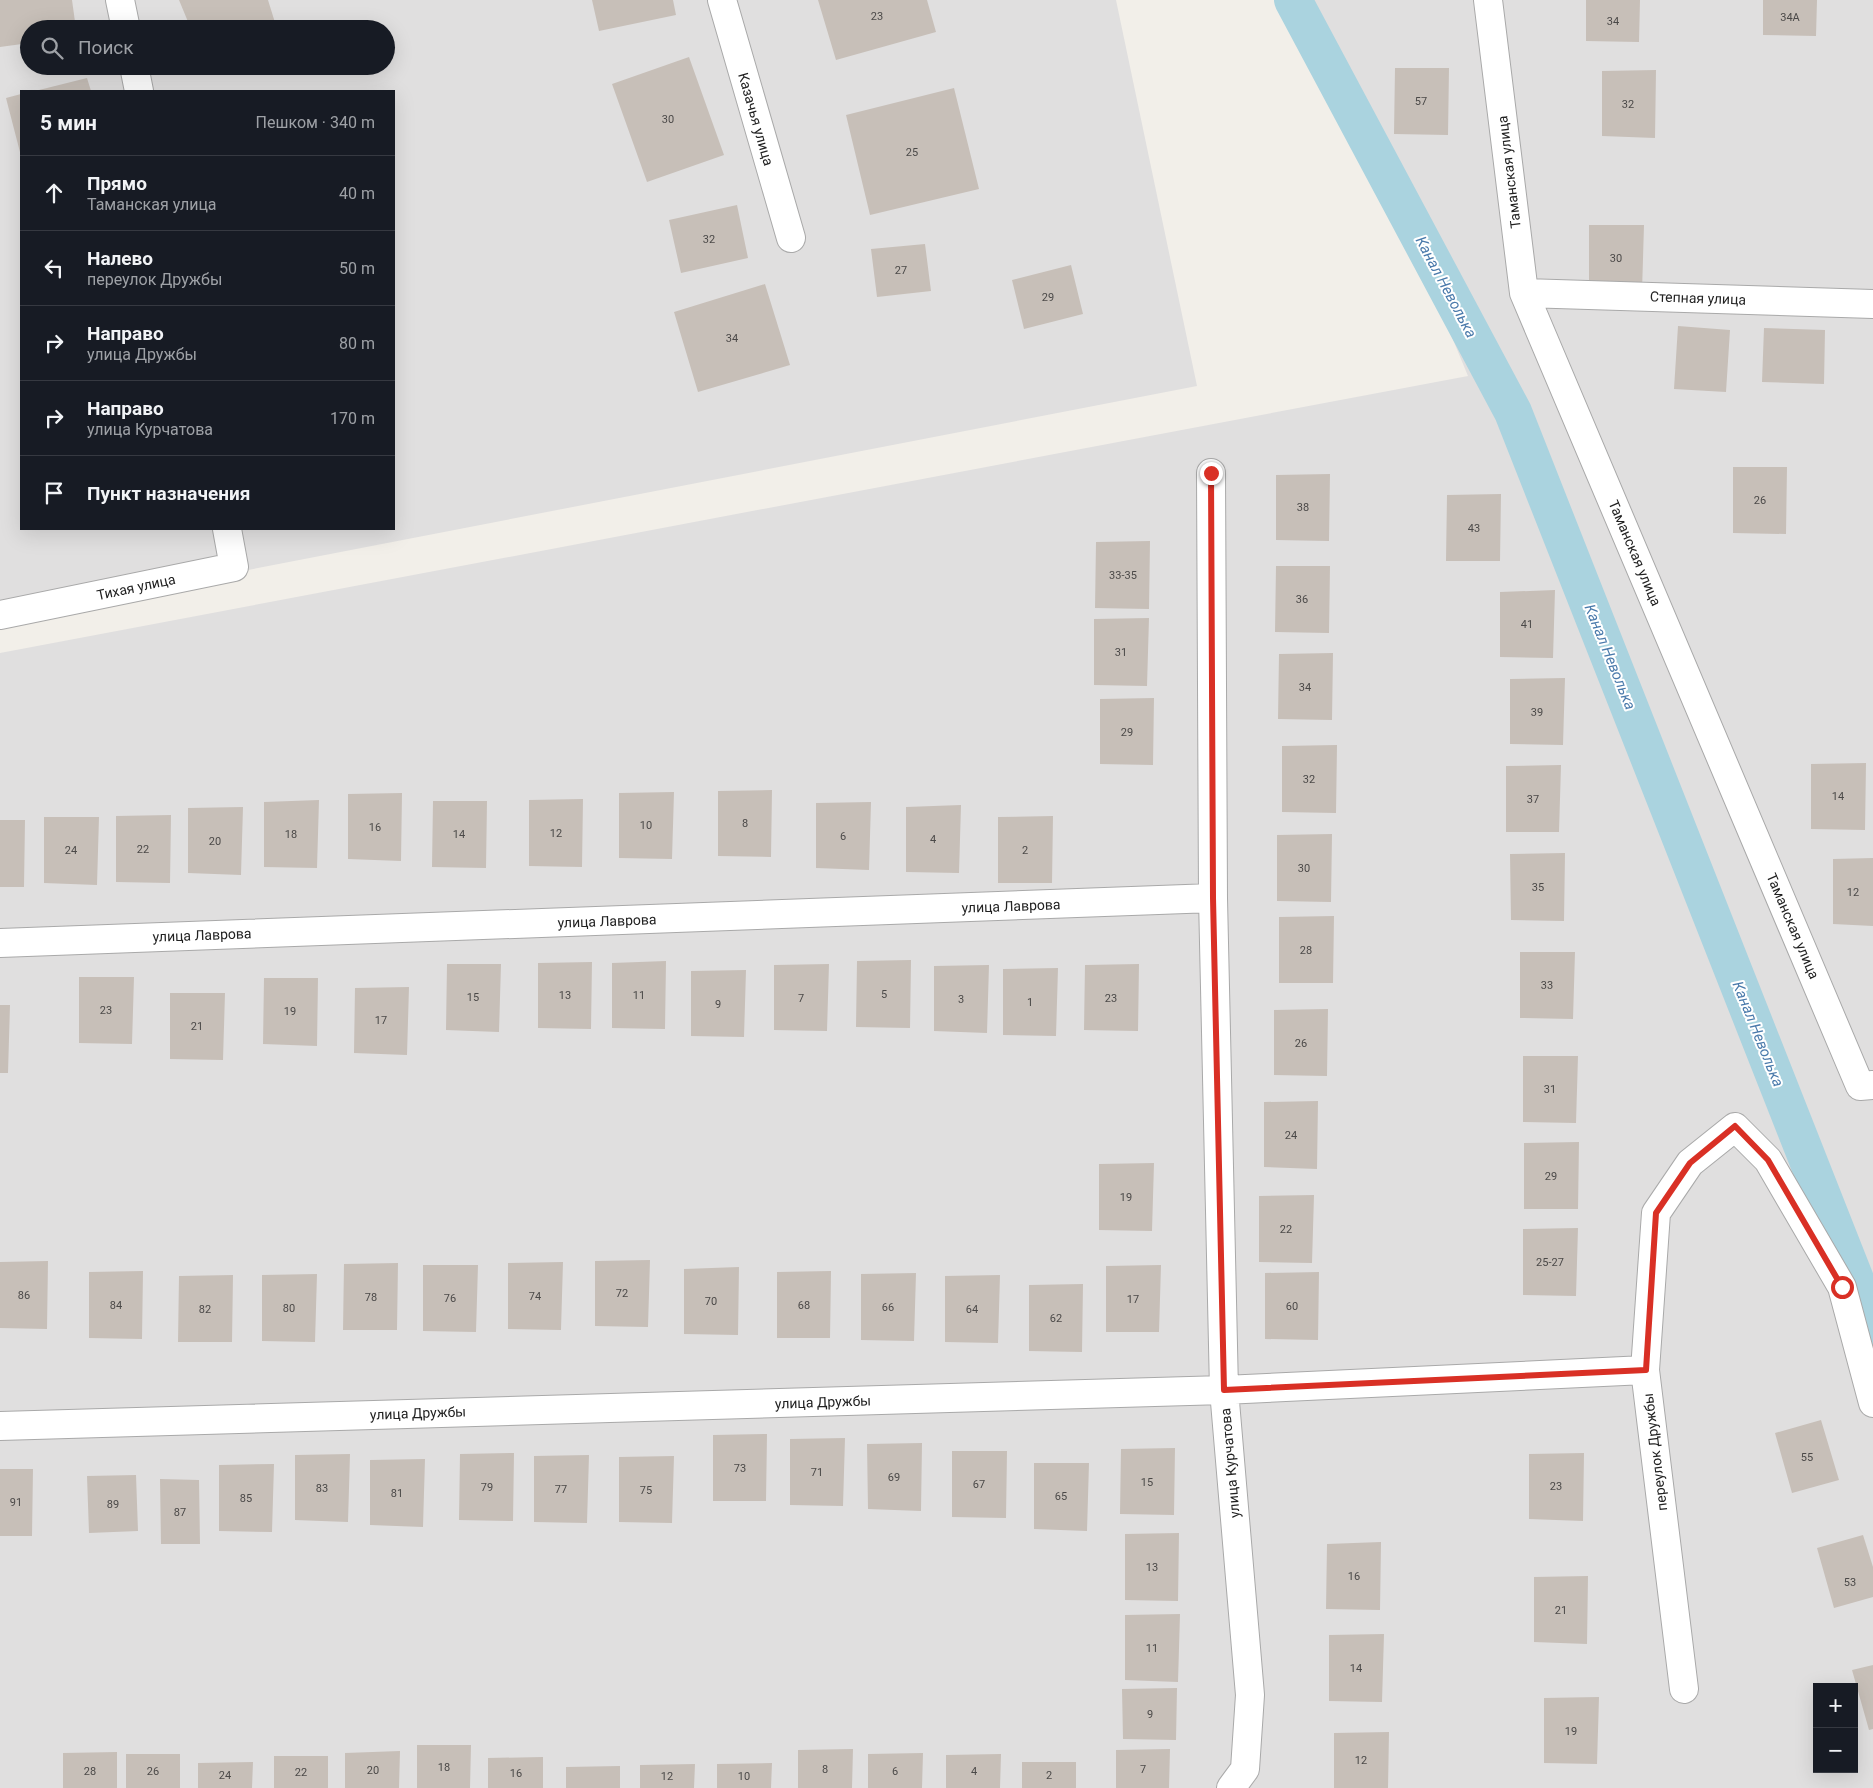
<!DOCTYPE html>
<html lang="ru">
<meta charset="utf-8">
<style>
body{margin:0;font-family:Roboto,sans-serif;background:#242831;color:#f1f3f6}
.controls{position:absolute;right:15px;bottom:15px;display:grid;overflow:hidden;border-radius:0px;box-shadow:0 5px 20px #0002}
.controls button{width:45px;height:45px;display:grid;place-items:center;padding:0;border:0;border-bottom:1px solid #363941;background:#171b24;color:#f1f3f6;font:25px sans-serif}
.stop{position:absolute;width:15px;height:15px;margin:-11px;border:4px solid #d93025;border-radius:50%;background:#fff}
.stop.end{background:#d93025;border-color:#fff;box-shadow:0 1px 5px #0008}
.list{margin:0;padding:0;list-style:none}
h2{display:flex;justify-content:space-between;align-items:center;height:65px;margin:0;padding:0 20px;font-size:21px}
h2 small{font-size:16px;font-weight:400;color:#9ea1a6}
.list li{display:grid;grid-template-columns:32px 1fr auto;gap:15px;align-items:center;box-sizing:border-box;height:75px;padding:0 20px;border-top:1px solid #363941}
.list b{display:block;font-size:19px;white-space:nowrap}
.list p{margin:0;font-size:16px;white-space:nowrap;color:#9ea1a6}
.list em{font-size:16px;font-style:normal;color:#9ea1a6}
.icon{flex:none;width:28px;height:28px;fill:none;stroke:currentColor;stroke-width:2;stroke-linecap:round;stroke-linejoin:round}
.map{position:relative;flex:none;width:1873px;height:1788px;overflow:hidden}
.search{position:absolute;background:#171b24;box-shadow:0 5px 20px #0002;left:20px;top:20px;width:375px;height:55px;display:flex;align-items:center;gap:12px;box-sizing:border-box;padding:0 18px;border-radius:28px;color:#9ea1a6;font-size:19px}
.panel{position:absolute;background:#171b24;box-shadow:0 5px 20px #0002;left:20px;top:90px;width:375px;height:440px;border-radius:0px}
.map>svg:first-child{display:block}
</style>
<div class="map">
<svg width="1873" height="1788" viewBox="0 0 1873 1788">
<rect width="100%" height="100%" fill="#f2efe9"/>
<path fill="#e0dfdf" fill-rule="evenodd" d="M0,0h1116l81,386 -1197,232zM29,29h357v37h-357zM21,91h373v438h-373z
M1313,0h560v1788h-1873v-1135l1468,-277zM1817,1687h37v82h-37z"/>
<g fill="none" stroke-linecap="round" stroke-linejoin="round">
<path stroke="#aad3df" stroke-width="38" d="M1293,0l220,412 345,875 15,51"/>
</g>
<path fill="#c7bfb8" d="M0,0h72l4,29h-47v14l-29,4z
M179,0h89l9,29h-86z
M592,0h81l3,15 -77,16z
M818,0h109l9,32 -100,28z
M1586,0h54l-1,42 -53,-1z
M1763,0h54l-1,36 -53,-1z
M689,57l35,98 -77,27 -35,-98z
M206,66h13v1l-12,4z
M1395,68h54l-1,67 -54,-1z
M1656,70l-1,68 -53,-2v-65z
M87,78l4,13h-56z
M954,88l25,101 -109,26 -24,-100z
M21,94v62l-15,-58z
M737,205l11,53 -67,15 -12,-53z
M1589,225h55l-2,67 -53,-1z
M925,244l6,47 -54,6 -6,-48z
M1071,265l12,49 -59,15 -12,-49z
M765,284l25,81 -92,27 -24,-80z
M1678,326l52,4 -4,62 -52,-3z
M1764,328l61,2 -1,54 -62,-2z
M1733,467h54l-1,67 -53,-1z
M1330,474l-1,67 -53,-1v-65z
M1501,494l-1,67h-54l1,-66z
M1150,541l-1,68 -54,-1 1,-66z
M1276,566h54l-1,67 -54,-1z
M1555,590l-2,68 -53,-1v-65z
M1149,618l-2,68 -53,-1v-66z
M1333,653l-1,67 -54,-1 1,-65z
M1565,678l-2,67 -53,-1v-65z
M1154,698l-1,67 -53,-1v-65z
M1337,745l-1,68 -54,-1v-66z
M1866,763l-1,67 -54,-1v-65z
M1561,765l-2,67h-53v-66z
M772,790l-1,67 -53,-1v-65z
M674,792l-2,67 -53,-1v-65z
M402,793l-1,68 -53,-2v-65z
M583,799l-1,68 -53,-1v-66z
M319,800l-2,68 -53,-1v-65z
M433,801h54l-1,67 -54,-1z
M871,802l-2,68 -53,-2v-65z
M961,805l-2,68 -53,-1v-65z
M243,807l-2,68 -53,-2v-65z
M171,815l-1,68 -54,-1v-66z
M1053,816l-1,67h-54v-66z
M44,817h55l-2,68 -53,-2z
M0,820h25l-1,67h-24z
M1332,834l-1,68 -54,-1v-66z
M1565,853l-1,68 -53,-1 -1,-66z
M1873,858v68l-40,-2v-65z
M1334,916l-1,67h-54v-66z
M1520,952h55l-2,67 -53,-1z
M911,960l-1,68 -54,-1 1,-66z
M666,961l-1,68 -53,-1v-65z
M592,962l-1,67 -53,-1v-65z
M447,964h54l-2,68 -53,-2z
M829,964l-2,67 -53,-1v-65z
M1139,964l-1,67 -54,-1 1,-65z
M989,965l-2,68 -53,-2v-65z
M1058,968l-2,68 -53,-1v-66z
M746,970l-2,67 -53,-1v-65z
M79,977h55l-2,67 -53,-1z
M264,978h54l-1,68 -54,-2z
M409,987l-2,68 -53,-2 1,-65z
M170,993h55l-2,67 -53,-1z
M0,1005h10l-2,68h-8z
M1328,1009l-1,67 -53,-1v-65z
M1523,1056h55l-2,67 -53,-1z
M1318,1101l-1,68 -53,-2v-65z
M1579,1142l-1,67h-54v-66z
M1154,1163l-2,68 -53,-1v-66z
M1314,1195l-2,68 -53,-1v-66z
M1578,1228l-2,68 -53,-1v-66z
M650,1260l-2,67 -53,-1v-65z
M48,1261l-1,68 -47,-1v-66z
M563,1262l-2,68 -53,-1v-66z
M398,1263l-1,67h-54l1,-66z
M423,1265h55l-2,67 -53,-1z
M1161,1265l-2,67h-53v-66z
M739,1267l-1,68 -54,-1v-65z
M143,1271l-1,68 -53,-1v-66z
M831,1271l-1,67h-53v-66z
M1319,1272l-1,68 -53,-1v-66z
M916,1273l-2,68 -53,-1v-66z
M317,1274l-2,68 -53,-1v-66z
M233,1275l-1,67h-54l1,-66z
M1000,1275l-2,68 -53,-1v-66z
M1083,1284l-1,68 -53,-1v-66z
M1821,1420l18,60 -47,13 -17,-60z
M767,1434l-1,67h-53v-66z
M845,1438l-2,68 -53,-1v-66z
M922,1443l-1,68 -53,-2 -1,-65z
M1175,1448l-1,67 -54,-1 1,-65z
M952,1451h55l-1,67 -54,-1z
M514,1453l-1,68 -54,-1 1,-66z
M1584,1453l-1,68 -54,-2v-65z
M350,1454l-2,68 -53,-2v-65z
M589,1455l-2,68 -53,-1v-66z
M674,1456l-2,67 -53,-1v-65z
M425,1459l-2,68 -53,-2v-65z
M1034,1463h55l-2,68 -53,-2z
M274,1464l-2,68 -53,-1v-66z
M0,1469h33l-1,67h-32z
M136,1475l2,56 -49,2 -2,-57z
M160,1479l39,1 1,64h-39z
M1179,1533l-1,68 -53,-1v-66z
M1863,1535l10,32v30l-39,11 -17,-60z
M1381,1542l-1,68 -54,-1 1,-65z
M1588,1576l-1,68 -53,-2v-65z
M1180,1614l-2,68 -53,-2v-65z
M1384,1634l-2,68 -53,-1v-66z
M1873,1665v64l-4,1 -17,-60z
M1177,1688l-1,52 -53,-1 -1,-50z
M1599,1697l-2,67 -53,-1v-65z
M1389,1732l-1,56h-54v-55z
M417,1745h54l-1,43h-53z
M853,1749l-1,39h-54v-38z
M1170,1749l-1,39h-53v-38z
M400,1751l-1,37h-54v-35z
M117,1752v36h-54v-35z
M923,1753l-1,35h-54v-34z
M126,1754h54v34h-54z
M1001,1754l-1,34h-54v-33z
M274,1756h54v32h-54z
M543,1757v31h-55v-30z
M253,1762l-1,26h-54v-25z
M1022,1762h54v26h-54z
M772,1763l-1,25h-54v-24z
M695,1764l-1,24h-54v-23z
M620,1766v22h-54v-21z"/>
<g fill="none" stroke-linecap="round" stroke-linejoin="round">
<g stroke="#a9a9a9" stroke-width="30">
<path id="street" d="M120,0l6,29
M722,0l69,238
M1488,0l36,293 336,793 13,-1
M134,66l5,25
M1524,293l349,11
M1211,473l2,425 11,492 26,305 -5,74 -14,19
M0,615l234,-48 -7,-38
M0,943l1213,-45
M0,1426l1224,-36 421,-20
M1684,1689l-39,-319 11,-157 34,-50 45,-36 33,33 74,127 31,116"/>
</g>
<use href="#street" stroke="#fff" stroke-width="28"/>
</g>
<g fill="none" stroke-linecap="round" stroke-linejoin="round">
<path stroke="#d93025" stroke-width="6" d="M1211,473l2,425 11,492 422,-20 10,-157 34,-50 45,-37 33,34 74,127"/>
</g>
<g text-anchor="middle" stroke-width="4" stroke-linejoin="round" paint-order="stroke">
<g font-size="11" fill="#4b4948">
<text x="877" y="20">23</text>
<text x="1790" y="21">34А</text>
<text x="1613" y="25">34</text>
<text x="1421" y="105">57</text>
<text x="1628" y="108">32</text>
<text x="668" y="123">30</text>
<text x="912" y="156">25</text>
<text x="709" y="243">32</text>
<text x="1616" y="262">30</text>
<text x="901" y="274">27</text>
<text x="1048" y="301">29</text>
<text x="732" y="342">34</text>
<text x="1760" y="504">26</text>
<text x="1303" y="511">38</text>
<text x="1474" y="532">43</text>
<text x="1123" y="579">33-35</text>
<text x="1302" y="603">36</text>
<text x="1527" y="628">41</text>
<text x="1121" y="656">31</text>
<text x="1305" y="691">34</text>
<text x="1537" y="716">39</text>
<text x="1127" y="736">29</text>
<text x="1309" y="783">32</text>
<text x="1838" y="800">14</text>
<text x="1533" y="803">37</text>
<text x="745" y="827">8</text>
<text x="646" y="829">10</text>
<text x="375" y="831">16</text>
<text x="556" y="837">12</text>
<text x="291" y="838">18</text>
<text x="459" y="838">14</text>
<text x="843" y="840">6</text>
<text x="933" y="843">4</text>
<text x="215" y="845">20</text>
<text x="143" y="853">22</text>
<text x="71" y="854">24</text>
<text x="1025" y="854">2</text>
<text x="1304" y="872">30</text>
<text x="1538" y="891">35</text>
<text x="1853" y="896">12</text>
<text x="1306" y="954">28</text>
<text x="1547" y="989">33</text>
<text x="884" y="998">5</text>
<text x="565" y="999">13</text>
<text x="639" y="999">11</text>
<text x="473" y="1001">15</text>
<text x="801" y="1002">7</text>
<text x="1111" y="1002">23</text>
<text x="961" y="1003">3</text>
<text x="1030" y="1006">1</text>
<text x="718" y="1008">9</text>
<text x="106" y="1014">23</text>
<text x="290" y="1015">19</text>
<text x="381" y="1024">17</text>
<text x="197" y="1030">21</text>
<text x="1301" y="1047">26</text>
<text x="1550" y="1093">31</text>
<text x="1291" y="1139">24</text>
<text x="1551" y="1180">29</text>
<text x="1126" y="1201">19</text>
<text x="1286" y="1233">22</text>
<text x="1550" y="1266">25-27</text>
<text x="622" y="1297">72</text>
<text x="24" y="1299">86</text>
<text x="535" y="1300">74</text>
<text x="371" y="1301">78</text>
<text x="450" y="1302">76</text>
<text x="1133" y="1303">17</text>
<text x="711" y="1305">70</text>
<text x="116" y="1309">84</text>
<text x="804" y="1309">68</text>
<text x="1292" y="1310">60</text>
<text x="888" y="1311">66</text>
<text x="289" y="1312">80</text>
<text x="205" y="1313">82</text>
<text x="972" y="1313">64</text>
<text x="1056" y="1322">62</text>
<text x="1807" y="1461">55</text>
<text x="740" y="1472">73</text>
<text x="817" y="1476">71</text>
<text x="894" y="1481">69</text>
<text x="1147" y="1486">15</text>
<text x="979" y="1488">67</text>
<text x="1556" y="1490">23</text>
<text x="487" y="1491">79</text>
<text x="322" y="1492">83</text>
<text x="561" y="1493">77</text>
<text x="646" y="1494">75</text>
<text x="397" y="1497">81</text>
<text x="1061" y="1500">65</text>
<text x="246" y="1502">85</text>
<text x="16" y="1506">91</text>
<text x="113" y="1508">89</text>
<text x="180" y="1516">87</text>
<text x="1152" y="1571">13</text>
<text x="1354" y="1580">16</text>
<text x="1850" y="1586">53</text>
<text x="1561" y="1614">21</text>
<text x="1152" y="1652">11</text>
<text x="1356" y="1672">14</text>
<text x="1150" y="1718">9</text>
<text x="1571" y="1735">19</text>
<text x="1361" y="1764">12</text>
<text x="444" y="1771">18</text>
<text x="825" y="1773">8</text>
<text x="1143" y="1773">7</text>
<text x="373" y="1774">20</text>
<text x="90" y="1775">28</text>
<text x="153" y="1775">26</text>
<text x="895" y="1775">6</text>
<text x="974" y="1775">4</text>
<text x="301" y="1776">22</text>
<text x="516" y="1777">16</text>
<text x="225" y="1779">24</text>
<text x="1049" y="1779">2</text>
<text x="667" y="1780">12</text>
<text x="744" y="1780">10</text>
</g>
<g font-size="14" fill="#222" stroke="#fff">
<text transform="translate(756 119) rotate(74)" y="5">Казачья улица</text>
<text transform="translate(1509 172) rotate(-97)" y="5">Таманская улица</text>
<text transform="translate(1698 298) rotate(2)" y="5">Степная улица</text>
<text transform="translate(1635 553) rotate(67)" y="5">Таманская улица</text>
<text transform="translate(136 587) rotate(-12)" y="5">Тихая улица</text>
<text transform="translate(1011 906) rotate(-2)" y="5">улица Лаврова</text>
<text transform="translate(607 921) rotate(-2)" y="5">улица Лаврова</text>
<text transform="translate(1793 926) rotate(67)" y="5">Таманская улица</text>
<text transform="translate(202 935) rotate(-2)" y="5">улица Лаврова</text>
<text transform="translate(823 1402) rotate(-2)" y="5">улица Дружбы</text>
<text transform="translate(418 1413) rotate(-2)" y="5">улица Дружбы</text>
<text transform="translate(1655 1452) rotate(-97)" y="5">переулок Дружбы</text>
<text transform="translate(1230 1463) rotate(-95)" y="5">улица Курчатова</text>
</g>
<g font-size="15" font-style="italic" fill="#4a7aab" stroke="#fff">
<text transform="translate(1446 287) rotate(62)" y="5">Канал Неволька</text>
<text transform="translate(1610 657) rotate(68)" y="5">Канал Неволька</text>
<text transform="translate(1758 1034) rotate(68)" y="5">Канал Неволька</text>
</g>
</g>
</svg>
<div class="controls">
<button>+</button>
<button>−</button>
</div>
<div class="stop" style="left:1842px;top:1287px"></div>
<div class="stop end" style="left:1211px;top:473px"></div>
<div class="search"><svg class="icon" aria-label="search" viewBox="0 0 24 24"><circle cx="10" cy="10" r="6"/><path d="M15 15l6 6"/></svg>Поиск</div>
<section class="panel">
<h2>5 мин<small>Пешком · 340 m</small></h2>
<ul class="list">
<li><svg class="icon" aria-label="ahead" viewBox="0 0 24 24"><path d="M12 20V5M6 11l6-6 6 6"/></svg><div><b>Прямо</b><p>Таманская улица</p></div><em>40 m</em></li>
<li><svg class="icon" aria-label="left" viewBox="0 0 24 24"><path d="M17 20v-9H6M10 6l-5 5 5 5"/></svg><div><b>Налево</b><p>переулок Дружбы</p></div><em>50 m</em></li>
<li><svg class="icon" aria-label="right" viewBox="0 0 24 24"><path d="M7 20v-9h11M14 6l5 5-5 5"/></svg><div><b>Направо</b><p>улица Дружбы</p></div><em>80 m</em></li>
<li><svg class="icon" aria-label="right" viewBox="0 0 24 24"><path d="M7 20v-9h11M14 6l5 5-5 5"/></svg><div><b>Направо</b><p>улица Курчатова</p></div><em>170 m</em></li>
<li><svg class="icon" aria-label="arrive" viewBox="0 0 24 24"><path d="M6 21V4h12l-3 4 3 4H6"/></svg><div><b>Пункт назначения</b></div></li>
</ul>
</section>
</div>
